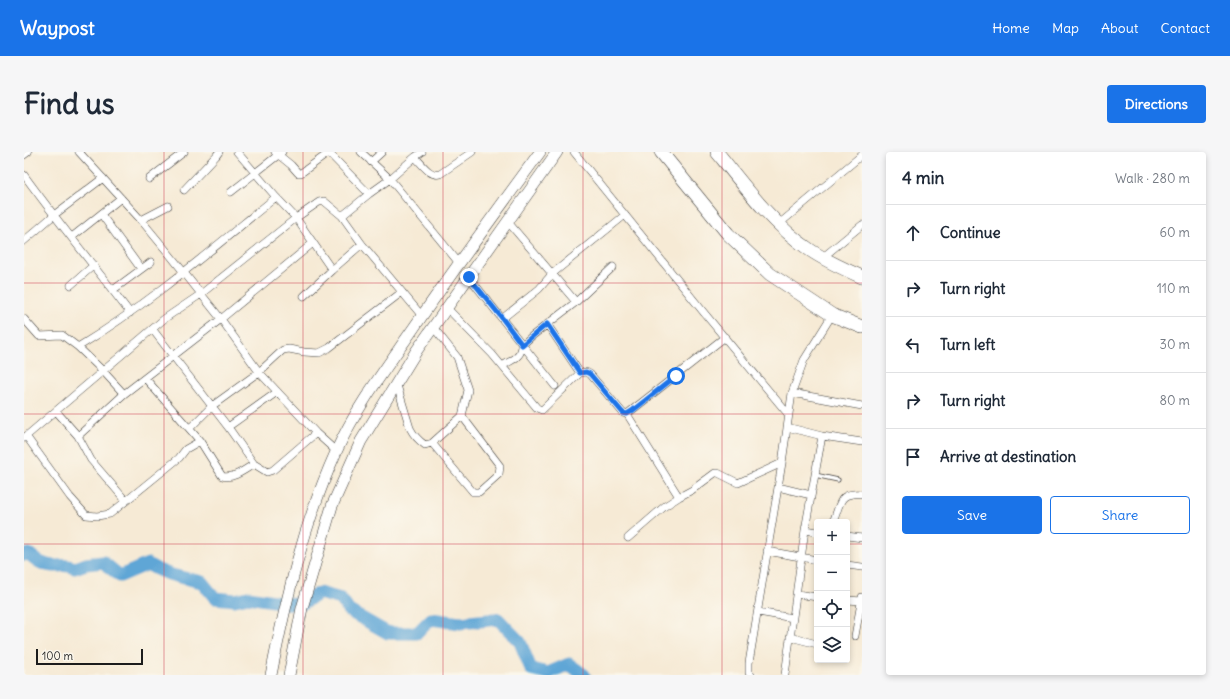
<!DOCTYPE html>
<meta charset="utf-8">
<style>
body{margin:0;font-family:Delius,sans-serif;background:#f6f6f7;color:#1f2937}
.controls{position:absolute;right:12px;bottom:12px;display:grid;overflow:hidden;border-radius:4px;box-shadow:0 2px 6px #0003}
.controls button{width:36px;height:36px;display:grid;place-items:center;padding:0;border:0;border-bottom:1px solid #e0e1e3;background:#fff;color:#1f2937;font:20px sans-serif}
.scale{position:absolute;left:12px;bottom:10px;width:107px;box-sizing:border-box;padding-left:4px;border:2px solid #1c1c1c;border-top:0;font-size:11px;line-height:14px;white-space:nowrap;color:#1c1c1c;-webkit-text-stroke:3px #fbf7ec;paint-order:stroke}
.stop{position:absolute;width:12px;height:12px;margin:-9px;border:3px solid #1a73e8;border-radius:50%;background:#fff}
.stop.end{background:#1a73e8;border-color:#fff;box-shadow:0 1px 4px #0008}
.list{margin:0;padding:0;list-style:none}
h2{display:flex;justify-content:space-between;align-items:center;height:52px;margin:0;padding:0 16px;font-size:17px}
h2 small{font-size:13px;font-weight:400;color:#747a83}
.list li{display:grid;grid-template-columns:26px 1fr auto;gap:12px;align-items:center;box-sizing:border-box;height:56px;padding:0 16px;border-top:1px solid #e0e1e3}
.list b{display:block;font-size:15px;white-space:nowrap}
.list em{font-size:13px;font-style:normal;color:#747a83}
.actions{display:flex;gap:8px;padding:12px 16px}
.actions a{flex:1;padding:9px 0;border:1px solid #1a73e8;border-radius:4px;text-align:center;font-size:14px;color:#1a73e8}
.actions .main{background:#1a73e8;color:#fff}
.icon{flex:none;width:22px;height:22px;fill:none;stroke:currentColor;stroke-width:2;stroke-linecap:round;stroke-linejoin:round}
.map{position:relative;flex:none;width:838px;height:523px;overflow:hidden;border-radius:4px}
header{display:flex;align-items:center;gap:24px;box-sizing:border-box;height:56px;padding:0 20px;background:#1a73e8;color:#fff}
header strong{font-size:19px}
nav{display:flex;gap:22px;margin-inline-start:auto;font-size:14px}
.intro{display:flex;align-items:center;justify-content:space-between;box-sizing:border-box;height:96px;padding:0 24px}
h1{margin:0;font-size:28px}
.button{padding:10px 18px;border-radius:4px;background:#1a73e8;color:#fff;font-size:14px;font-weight:700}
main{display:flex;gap:24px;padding:0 24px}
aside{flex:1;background:#fff;border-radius:4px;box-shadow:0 2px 6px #0003}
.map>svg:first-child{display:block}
</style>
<header>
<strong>Waypost</strong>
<nav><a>Home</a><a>Map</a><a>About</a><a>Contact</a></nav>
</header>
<div class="intro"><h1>Find us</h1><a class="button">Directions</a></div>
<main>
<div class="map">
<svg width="838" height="523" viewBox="0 0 838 523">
<rect width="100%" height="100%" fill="#fbf7ec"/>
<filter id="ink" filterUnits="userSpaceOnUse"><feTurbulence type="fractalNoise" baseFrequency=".025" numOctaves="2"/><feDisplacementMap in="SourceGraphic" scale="8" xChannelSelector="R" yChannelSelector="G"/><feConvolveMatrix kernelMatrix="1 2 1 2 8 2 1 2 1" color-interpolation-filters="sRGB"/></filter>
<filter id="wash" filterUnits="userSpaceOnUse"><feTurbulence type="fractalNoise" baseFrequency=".012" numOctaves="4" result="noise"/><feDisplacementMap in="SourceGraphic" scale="16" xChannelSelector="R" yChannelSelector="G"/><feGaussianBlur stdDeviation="0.9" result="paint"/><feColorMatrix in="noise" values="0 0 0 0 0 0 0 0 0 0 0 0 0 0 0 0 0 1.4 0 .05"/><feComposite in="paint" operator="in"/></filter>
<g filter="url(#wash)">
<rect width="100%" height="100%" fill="#f6ead5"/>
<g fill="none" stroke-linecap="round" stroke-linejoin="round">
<path stroke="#5fa6d6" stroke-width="13" d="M0,403l5,-1c8,7 15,12 26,12 9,0 11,-2 20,2l11,-4 17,-2 17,14 28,-12c15,11 37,14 54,18l13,16 20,2 13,-3 52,8 19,-12 22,6 8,12 39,22h29l14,-14 29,4 38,-4 22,23 11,27 17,4 21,-9 15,11"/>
</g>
</g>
<g filter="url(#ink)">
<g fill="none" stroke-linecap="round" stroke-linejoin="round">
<g stroke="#3d3b38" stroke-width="5">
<path id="lane" d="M791,323l23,5"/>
</g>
<g stroke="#3d3b38" stroke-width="8">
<path id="street" d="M55,0l62,68 29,35 51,64 38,53 57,61 20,18
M213,0l39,45 20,21 36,52 30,-26
M251,0l16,13 7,8h3l29,-21
M337,0l29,27 25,-22c7,7 15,20 25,17l32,-22
M550,0l131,162 83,100
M305,1l40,41 21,-15 69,84
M0,3l4,-3
M391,5l7,-5
M347,10l11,-10
M0,23c34,47 71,92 106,138
M125,27l35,-27
M160,38l32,-34 3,-4
M207,40l51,-40
M345,42l-27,22 20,28 60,72
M77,62l40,55
M117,68l27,-14
M484,70l68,80
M755,72l83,-69
M48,85l49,-39
M0,89l30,-26 49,-37
M798,106l40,-33
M445,125l86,109
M47,133l23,-20
M89,138l38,-28
M280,144l28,-26
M423,156l45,46 45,54 5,2 38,-37 6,-1 4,2 33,39 4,1 98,-77
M479,166l36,-29 13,-15 73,-59
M0,167l15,17 23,-1 16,12c71,-43 134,-98 198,-150
M523,172l33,49
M129,178l75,97 26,37 13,8 6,-2 43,-37
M54,195l25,24 21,23
M478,214c10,-6 20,-9 20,-21l10,-9 44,-34 37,-35
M121,226l55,63
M372,230l14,46c4,8 8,12 15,17l7,-2 30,-27 6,-26 -11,-33 -24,-30
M768,241l70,13
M32,259l22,25 13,24 35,41
M603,262l52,83 13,-7 23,-17h3l20,10 44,-20
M204,275l49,-35
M763,275l35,9 40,6
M166,276l22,-22 47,-34 24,-22 6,-1 15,3 15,1 10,-5 73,-56
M2,284l44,61 16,18 11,1 13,-2 69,-56 7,-9 14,-8 22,35c10,4 24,-7 32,-12
M54,284l46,-42 97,-75 92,-76
M0,286l140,-119 37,-25 95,-76 23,-16 5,-1 18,15
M408,291l41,49h6l20,-18 1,-8 -3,-4 -35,-46
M754,335l33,8
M809,370c8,-19 5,-30 29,-28
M781,378l12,2
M823,384l15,2
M604,386l37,-32 14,-9
M743,399l50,9
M823,413l15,2
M773,442l20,3
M823,448l15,1
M734,460l35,6
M831,484l7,-39
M766,485l27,7
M727,523l-2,-2v-10l33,-200 10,-70 12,-33 28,-45
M761,523l20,-145 17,-94"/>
</g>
<g stroke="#3d3b38" stroke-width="12">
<path id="primary" d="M247,523c15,-76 33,-152 65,-223 19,-43 50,-84 77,-123 41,-60 84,-118 127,-177
M265,523l13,-67 30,-102 29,-65 56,-91 140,-198"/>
</g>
<g stroke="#3d3b38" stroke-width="14">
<path id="highway" d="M637,0l67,82 42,40 62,41 30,12
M693,0c27,34 57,74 93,98 16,11 34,19 52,27"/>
</g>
<use href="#lane" stroke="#fff" stroke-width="3.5"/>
<use href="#street" stroke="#fff" stroke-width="7"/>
<use href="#primary" stroke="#fff" stroke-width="11"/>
<use href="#highway" stroke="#fff" stroke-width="13"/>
</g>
</g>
<g fill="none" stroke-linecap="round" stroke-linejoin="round" filter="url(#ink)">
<path stroke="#1a73e8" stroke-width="5" d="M445,125l33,41 20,27 25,-21 33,49 6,-1 4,2 33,39 4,1 5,-3 44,-35"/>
</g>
<path fill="none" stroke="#d1495b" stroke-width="1" stroke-opacity="0.55" d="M140,0v523M279,0v523M419,0v523M559,0v523M698,0v523M0,131h838M0,262h838M0,392h793M823,392h15"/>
</svg>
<div class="controls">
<button>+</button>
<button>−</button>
<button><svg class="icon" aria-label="locate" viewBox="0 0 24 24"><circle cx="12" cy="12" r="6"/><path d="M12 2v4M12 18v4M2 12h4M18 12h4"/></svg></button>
<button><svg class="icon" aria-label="layers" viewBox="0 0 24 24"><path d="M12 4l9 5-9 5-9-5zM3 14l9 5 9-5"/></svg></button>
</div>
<div class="scale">100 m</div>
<div class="stop" style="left:652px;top:224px"></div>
<div class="stop end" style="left:445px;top:125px"></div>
</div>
<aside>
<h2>4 min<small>Walk · 280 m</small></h2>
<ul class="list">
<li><svg class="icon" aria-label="ahead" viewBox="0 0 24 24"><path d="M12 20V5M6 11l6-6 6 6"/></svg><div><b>Continue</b></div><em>60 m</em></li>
<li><svg class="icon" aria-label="right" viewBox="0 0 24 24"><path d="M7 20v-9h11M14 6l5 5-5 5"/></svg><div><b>Turn right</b></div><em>110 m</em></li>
<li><svg class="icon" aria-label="left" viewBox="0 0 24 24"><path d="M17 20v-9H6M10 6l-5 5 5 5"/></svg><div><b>Turn left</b></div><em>30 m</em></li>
<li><svg class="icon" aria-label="right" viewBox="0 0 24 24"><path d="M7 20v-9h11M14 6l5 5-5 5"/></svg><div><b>Turn right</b></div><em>80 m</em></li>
<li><svg class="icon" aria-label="arrive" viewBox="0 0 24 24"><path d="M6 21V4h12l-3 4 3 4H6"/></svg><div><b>Arrive at destination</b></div></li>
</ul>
<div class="actions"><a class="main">Save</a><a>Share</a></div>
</aside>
</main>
